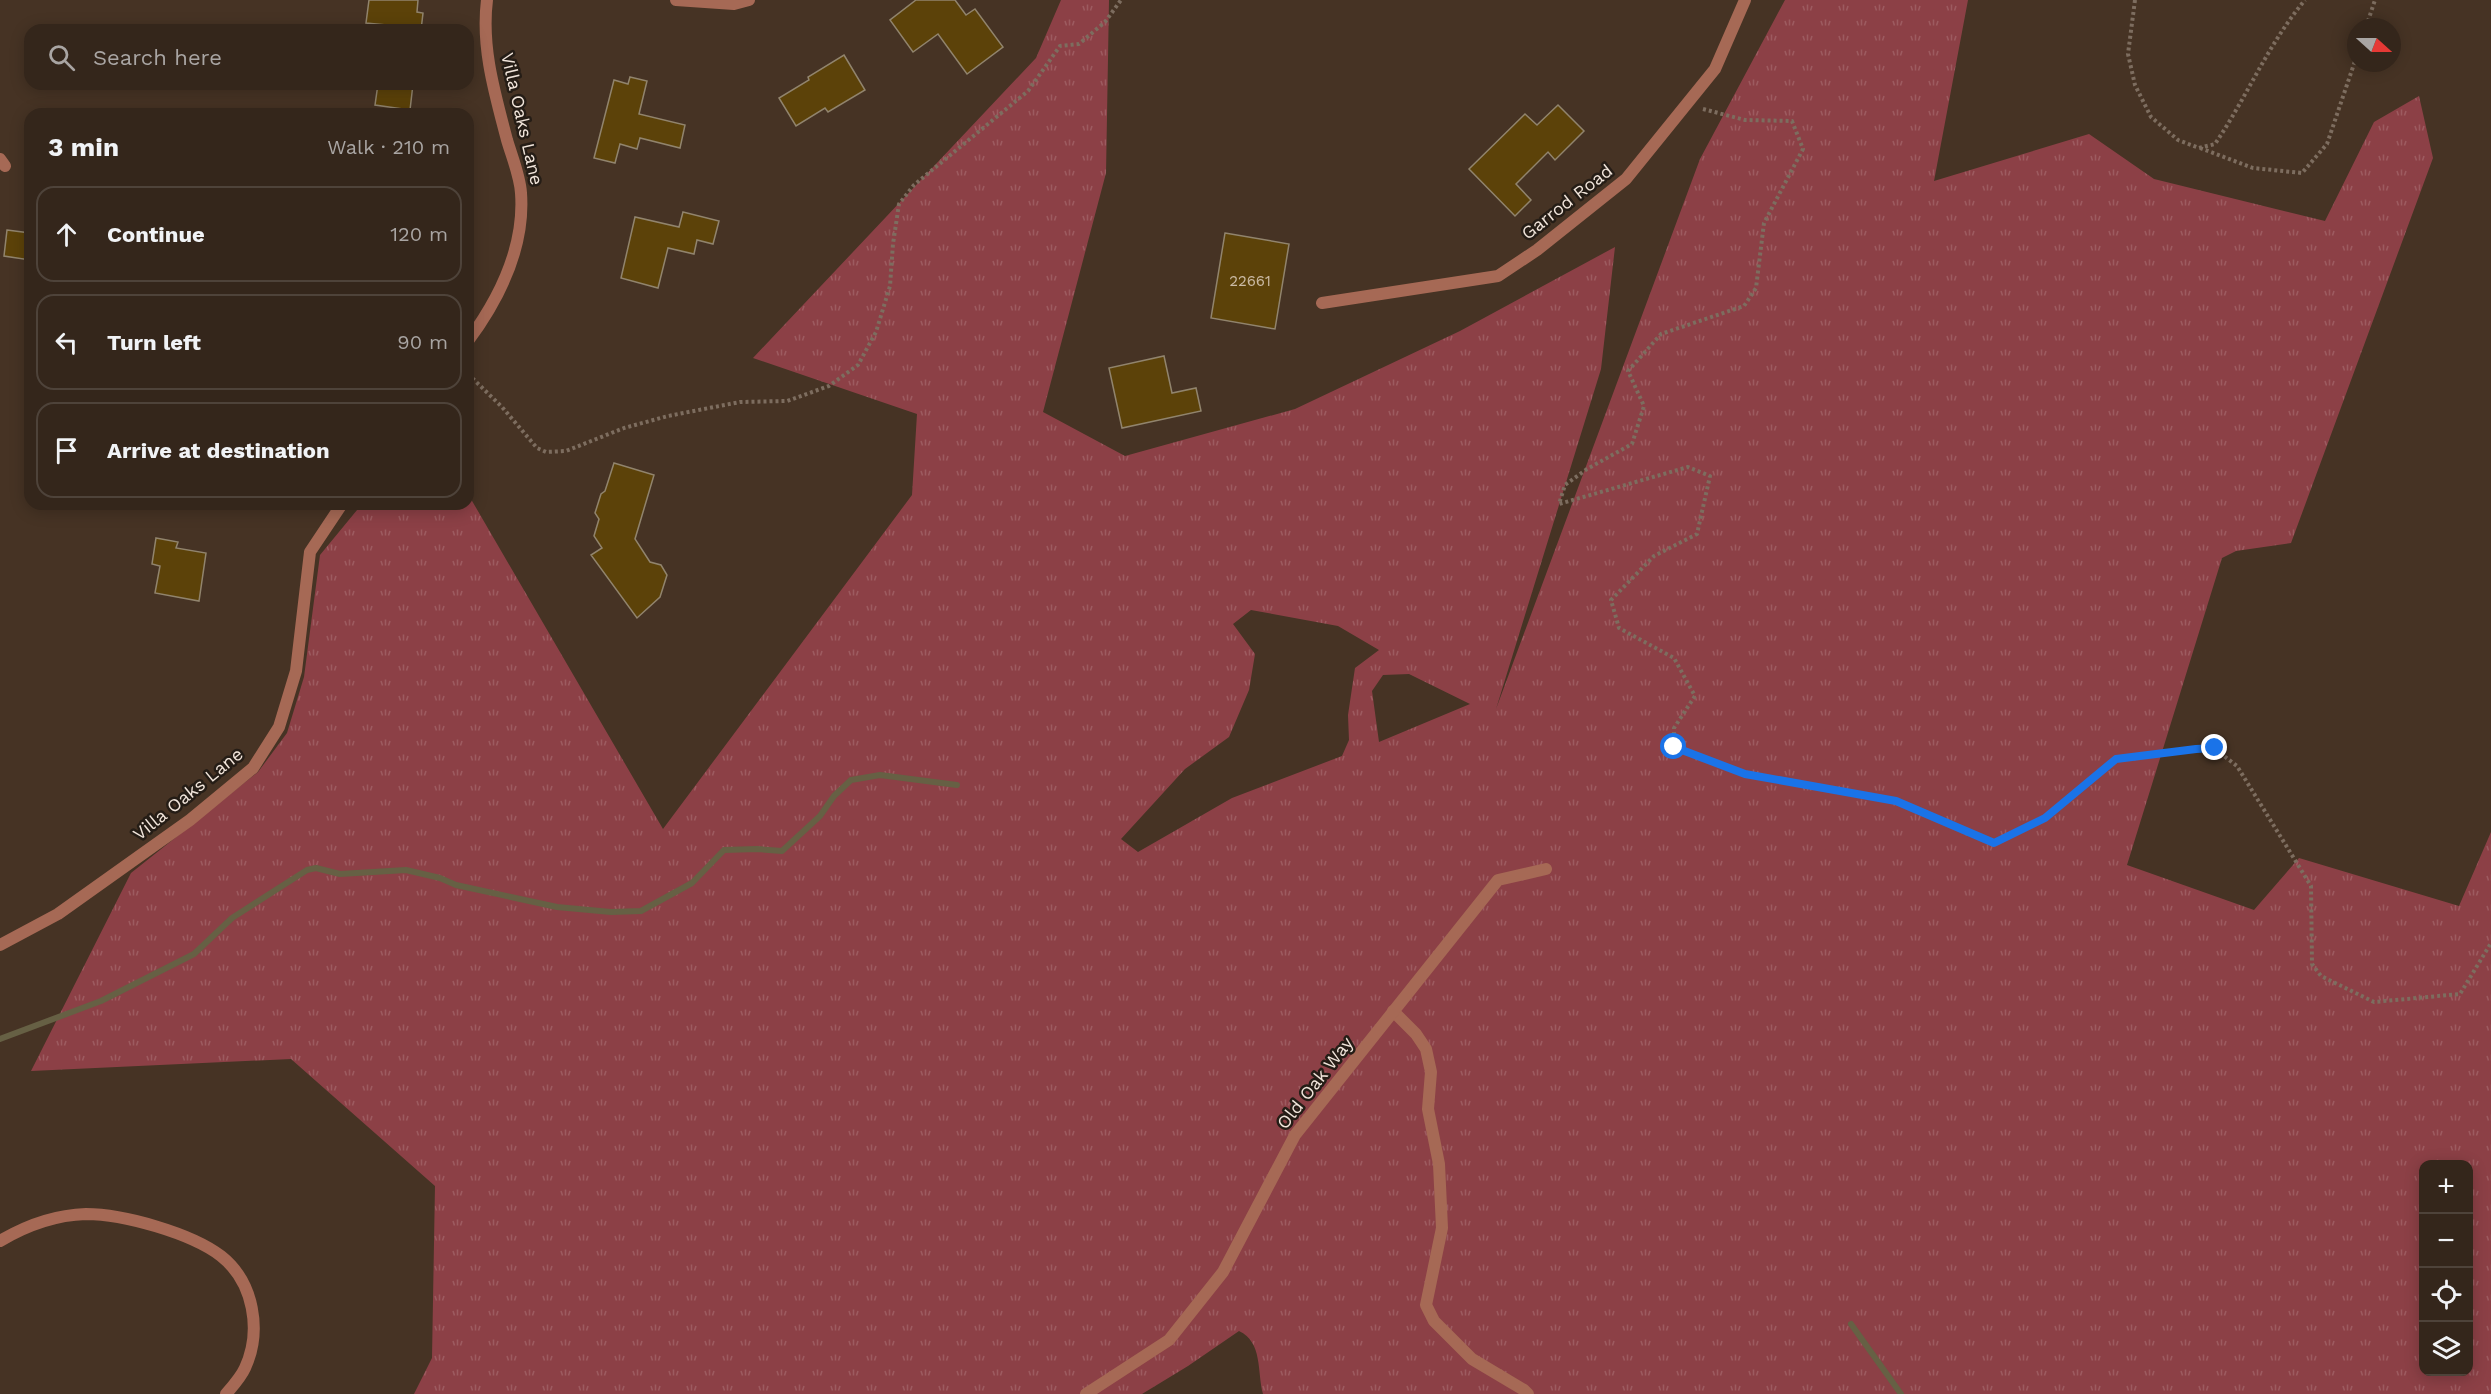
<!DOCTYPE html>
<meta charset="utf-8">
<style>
body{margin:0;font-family:"Work Sans",sans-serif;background:#3f3228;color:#f1f3f6}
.controls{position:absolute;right:18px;bottom:18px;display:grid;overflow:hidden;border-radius:12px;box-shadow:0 3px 15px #0003}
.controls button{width:54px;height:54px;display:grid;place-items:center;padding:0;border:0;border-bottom:2px solid #4e433a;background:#34261b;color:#f1f3f6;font:30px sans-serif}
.compass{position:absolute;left:2347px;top:18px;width:54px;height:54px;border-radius:50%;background:#34261b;box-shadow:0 3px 15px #0003;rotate:111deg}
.stop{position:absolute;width:18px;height:18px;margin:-14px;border:4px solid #1a73e8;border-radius:50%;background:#fff}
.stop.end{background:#1a73e8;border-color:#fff;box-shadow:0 2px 6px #0008}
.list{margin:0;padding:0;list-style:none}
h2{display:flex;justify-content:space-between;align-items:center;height:78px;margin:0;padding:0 24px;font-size:26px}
h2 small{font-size:20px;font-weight:400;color:#a9a5a3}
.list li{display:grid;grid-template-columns:39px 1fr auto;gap:18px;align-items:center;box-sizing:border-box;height:96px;margin:0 12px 12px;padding:0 12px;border:2px solid #4e433a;border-radius:18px}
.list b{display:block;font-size:22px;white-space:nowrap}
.list em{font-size:20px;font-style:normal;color:#a9a5a3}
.icon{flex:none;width:33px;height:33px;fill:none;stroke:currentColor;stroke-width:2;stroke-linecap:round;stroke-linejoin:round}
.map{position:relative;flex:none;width:2491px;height:1394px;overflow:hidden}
.search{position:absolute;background:#34261b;box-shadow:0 3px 15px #0003;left:24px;top:24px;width:450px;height:66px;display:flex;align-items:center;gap:15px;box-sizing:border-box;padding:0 21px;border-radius:18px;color:#a9a5a3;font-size:22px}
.panel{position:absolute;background:#34261b;box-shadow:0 3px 15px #0003;left:24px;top:108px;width:450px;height:402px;border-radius:18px}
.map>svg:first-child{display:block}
</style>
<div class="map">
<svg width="2491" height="1394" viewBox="0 0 2491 1394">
<defs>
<pattern id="grass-tufts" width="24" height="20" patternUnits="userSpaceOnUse" patternTransform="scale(1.5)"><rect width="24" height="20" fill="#8c4046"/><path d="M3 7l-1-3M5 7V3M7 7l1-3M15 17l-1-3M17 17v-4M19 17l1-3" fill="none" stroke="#9d5b60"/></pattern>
</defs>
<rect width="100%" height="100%" fill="#463324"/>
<path fill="url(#grass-tufts)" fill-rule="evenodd" d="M1061,0h48l-3,173 -63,239 82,44 170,-47 165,-78 155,-84 -14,122 -105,340 204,-550 85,-159h183l-34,181 155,-47 65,45 171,42 49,-99 45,-26 14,62 -142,385 -55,8 -14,7 -95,307 127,45 45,-52 160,48 32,-74v562h-1228c-6,-22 0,-52 -24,-63l-51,35 -46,28h-728l18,-36 3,-172 -144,-127 -260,12 100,-198 127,-101 29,-39 17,-56 16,-122 42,-51h106v-10l195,335 249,-334 5,-81 -164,-56 283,-300zM1251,610l87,16 41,24 -24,18 -7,47 1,25 -7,16 -110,42 -94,54 -17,-13 64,-70 44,-32 20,-47 6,-36 -22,-30zM1409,674l61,30 -91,38 -7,-51 11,-16zM2424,1164h44v208h-44z"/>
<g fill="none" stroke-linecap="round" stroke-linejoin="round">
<path stroke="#666044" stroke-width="6" d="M0,1039l101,-38 93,-47 38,-36 75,-48 9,-2 24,6 66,-4 34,8 16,7 101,22 54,5 30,-1 51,-28 32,-33 33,-1 25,2 38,-35 14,-20 17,-16 29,-5 77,10
M1851,1324l50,70"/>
</g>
<path fill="#5c4209" stroke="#91846d" stroke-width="1.5" d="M369,0h49l-1,12 6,1 -2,17h-36l1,-5 -20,-2z
M916,0h39l11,15 9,-6 28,38 -36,27 -29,-40 -25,18 -23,-32z
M844,55l21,35 -37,22 -3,-4 -29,18 -17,-28 30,-18 -1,-3z
M630,77l17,4 -8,33 46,11 -5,23 -40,-10 -3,11 -17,-5 -5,19 -21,-5 20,-78 14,4z
M378,84h35l-3,26 -35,-5z
M1558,105l26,26 -29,29 -7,-8 -32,32 15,16 -16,16 -46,-47 56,-55 12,11z
M683,212l36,9 -6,23 -16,-4 -3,14 -26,-6 -10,40 -37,-10 14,-61 44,10z
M7,230l23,3v27l-26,-4z
M1225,233l64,11 -14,85 -64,-11z
M1164,356l8,37 24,-5 5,23 -79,17 -13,-60z
M614,463l40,12 -19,64 15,23 11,3 6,10 -7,22 -23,21 -46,-63 11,-7 -8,-12 5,-17 -4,-6 6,-19 4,-3z
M156,538l22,4 -2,6 30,5 -7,48 -44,-8 5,-27 -8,-2z"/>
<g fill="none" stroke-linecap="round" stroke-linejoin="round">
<path stroke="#7d6d5f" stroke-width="4" stroke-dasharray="3 3" stroke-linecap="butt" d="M2135,0l-7,54 7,31 16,32 27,23 21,8 16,-4c32,-47 53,-100 90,-144
M2366,27l9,-27
M1703,109l42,11 47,1 11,28 -39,74 -8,65 -12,18 -83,28 -33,37 16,35 -12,38 -45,25 -22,16 -6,19 129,-37 22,9 -13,58 -43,22 -43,44 8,28 55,30 21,38 -21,32v19l71,27 151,27 97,42 52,-25 71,-59 80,-10h19l22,17 74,120 1,78 9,12 53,26 86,-8 31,-51
M2200,148l53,20 49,5 25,-29 29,-86
M468,374l34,33 35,41 9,4 20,-1 58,-23 44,-12 72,-14 47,-1 42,-15 29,-21 18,-33 14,-46 3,-42 6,-40 15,-19 114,-94 32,-45 19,-2 26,-22 16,-22"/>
<path stroke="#a66955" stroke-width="12" d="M0,159l5,7
M1393,1011l23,23 10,15 5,23 -3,37 11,55 3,64 -16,77 8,16 38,38 52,31 4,4"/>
<path stroke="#a66955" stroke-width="12" d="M676,0l58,4 15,-4
M1322,303l176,-27 39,-26 89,-71 89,-110 30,-69
M468,341c31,-42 57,-94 53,-148 -1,-17 -9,-36 -14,-53 -12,-46 -26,-92 -20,-140
M0,945l58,-31 132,-94 63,-52 26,-41 17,-56 14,-119 32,-48
M0,1241c27,-16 54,-26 86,-27 37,0 105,19 135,42 33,26 41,75 24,112 -4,9 -12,18 -19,26
M1086,1394l83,-54 54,-68 72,-137 203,-255 48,-11"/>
</g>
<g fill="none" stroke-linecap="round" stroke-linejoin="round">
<path stroke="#1a73e8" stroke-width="8" d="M1674,747l71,27 151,27 98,42 51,-25 71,-59 80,-10 19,-1"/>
</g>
<g text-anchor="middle" stroke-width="5" stroke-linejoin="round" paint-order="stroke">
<g font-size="15" fill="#ccbca6">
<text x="1250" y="286">22661</text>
</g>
<g font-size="18" fill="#f1e5db" stroke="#251d16">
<text transform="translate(522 119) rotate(77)" y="6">Villa Oaks Lane</text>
<text transform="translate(1567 202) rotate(-38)" y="6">Garrod Road</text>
<text transform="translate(188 794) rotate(-39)" y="6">Villa Oaks Lane</text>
<text transform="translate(1315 1083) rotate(-52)" y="6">Old Oak Way</text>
</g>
</g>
</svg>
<div class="controls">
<button>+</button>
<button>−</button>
<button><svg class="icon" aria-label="locate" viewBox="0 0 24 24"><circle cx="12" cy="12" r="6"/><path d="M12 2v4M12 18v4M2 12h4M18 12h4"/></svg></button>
<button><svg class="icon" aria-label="layers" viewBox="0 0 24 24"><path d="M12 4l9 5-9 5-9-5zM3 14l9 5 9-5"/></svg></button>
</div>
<svg class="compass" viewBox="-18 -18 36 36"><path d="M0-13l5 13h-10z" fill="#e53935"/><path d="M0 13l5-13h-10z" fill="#a9a5a3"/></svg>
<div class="stop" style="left:1674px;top:747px"></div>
<div class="stop end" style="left:2215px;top:748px"></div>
<div class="search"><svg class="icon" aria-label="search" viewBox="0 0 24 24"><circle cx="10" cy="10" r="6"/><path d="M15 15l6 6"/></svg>Search here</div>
<section class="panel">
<h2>3 min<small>Walk · 210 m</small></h2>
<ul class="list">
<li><svg class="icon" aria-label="ahead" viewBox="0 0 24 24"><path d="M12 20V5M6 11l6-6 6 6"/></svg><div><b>Continue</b></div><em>120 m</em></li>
<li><svg class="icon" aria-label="left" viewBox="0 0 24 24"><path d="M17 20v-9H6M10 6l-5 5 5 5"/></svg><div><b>Turn left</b></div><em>90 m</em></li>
<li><svg class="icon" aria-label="arrive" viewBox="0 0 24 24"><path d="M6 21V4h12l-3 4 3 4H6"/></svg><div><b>Arrive at destination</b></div></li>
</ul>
</section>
</div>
